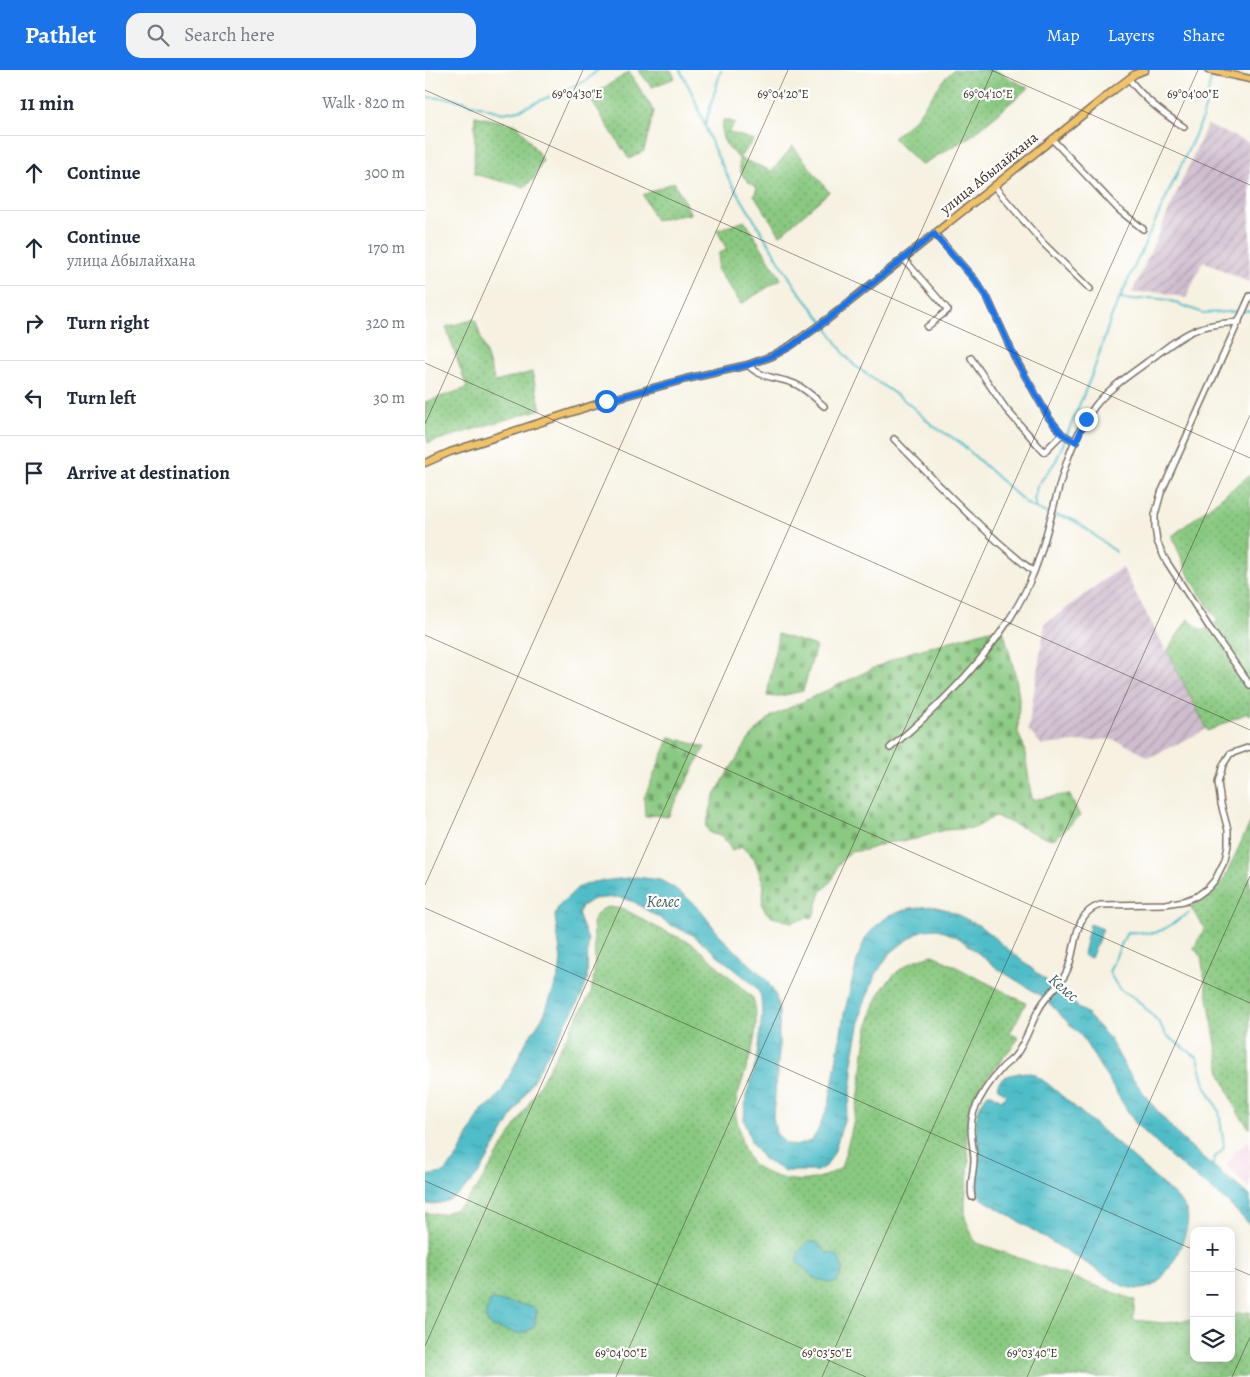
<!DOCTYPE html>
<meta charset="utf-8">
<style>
body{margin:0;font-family:Alegreya,serif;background:#f2f2f3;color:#1f2937}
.controls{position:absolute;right:15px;bottom:15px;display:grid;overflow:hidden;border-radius:10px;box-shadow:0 2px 12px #0003}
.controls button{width:45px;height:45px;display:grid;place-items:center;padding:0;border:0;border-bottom:1px solid #e0e1e3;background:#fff;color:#1f2937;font:25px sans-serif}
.stop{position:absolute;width:15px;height:15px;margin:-11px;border:4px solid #1a73e8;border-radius:50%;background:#fff}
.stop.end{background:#1a73e8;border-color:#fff;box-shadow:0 1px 5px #0008}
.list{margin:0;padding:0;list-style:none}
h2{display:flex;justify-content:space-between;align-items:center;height:65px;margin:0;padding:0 20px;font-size:21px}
h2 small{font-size:16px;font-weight:400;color:#747a83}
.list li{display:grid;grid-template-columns:32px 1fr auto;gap:15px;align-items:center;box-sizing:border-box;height:75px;padding:0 20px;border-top:1px solid #e0e1e3}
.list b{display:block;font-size:19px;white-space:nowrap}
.list p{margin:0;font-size:16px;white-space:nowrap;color:#747a83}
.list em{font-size:16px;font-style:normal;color:#747a83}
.icon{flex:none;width:28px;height:28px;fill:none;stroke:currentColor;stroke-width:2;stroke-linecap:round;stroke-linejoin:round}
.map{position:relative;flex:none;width:825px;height:1307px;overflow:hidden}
header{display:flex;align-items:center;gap:30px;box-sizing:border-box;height:70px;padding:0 25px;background:#1a73e8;color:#fff}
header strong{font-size:24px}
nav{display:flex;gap:28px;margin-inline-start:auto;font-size:18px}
.search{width:350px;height:45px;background:#f2f2f3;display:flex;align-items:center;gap:12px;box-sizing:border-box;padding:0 18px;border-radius:15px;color:#747a83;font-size:19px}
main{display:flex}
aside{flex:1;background:#fff}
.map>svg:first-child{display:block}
</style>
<header>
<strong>Pathlet</strong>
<div class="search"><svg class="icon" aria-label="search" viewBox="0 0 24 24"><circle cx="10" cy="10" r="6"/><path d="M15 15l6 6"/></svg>Search here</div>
<nav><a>Map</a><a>Layers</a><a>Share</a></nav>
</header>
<main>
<aside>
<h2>11 min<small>Walk · 820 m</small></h2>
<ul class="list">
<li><svg class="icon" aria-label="ahead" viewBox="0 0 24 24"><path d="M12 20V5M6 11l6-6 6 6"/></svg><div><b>Continue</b></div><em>300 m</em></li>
<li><svg class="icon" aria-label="ahead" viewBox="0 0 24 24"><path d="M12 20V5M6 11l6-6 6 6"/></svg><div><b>Continue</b><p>улица Абылайхана</p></div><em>170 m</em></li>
<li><svg class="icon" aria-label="right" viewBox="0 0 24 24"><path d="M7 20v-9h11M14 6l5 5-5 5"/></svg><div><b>Turn right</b></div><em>320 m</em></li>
<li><svg class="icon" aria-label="left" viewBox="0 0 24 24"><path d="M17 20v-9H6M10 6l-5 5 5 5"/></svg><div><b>Turn left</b></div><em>30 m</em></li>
<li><svg class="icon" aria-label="arrive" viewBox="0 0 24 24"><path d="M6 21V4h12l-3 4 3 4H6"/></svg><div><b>Arrive at destination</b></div></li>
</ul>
</aside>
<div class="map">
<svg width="825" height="1307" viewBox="0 0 825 1307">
<defs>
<pattern id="industrial-furrows" width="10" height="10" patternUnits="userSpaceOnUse" patternTransform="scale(1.25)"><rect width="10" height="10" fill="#cfbdce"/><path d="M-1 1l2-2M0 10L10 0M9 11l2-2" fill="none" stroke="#a99aa7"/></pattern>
<pattern id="green-dots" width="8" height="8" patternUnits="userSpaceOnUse" patternTransform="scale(1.25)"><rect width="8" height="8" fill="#89c981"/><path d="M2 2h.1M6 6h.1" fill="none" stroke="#71a369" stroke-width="1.8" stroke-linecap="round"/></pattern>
<pattern id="cemetery-stones" width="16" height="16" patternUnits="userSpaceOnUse" patternTransform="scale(1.25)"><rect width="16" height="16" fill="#89c981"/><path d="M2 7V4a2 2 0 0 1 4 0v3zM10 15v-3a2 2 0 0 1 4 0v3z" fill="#71a369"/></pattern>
<pattern id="water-ripples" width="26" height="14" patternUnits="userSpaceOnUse" patternTransform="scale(1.25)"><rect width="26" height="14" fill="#4fbdc8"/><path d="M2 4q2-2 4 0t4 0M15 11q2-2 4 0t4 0" fill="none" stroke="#439aa2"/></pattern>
</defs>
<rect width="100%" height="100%" fill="#fff"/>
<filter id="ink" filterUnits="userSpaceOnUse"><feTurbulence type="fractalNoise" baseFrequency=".02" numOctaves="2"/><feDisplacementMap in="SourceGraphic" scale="10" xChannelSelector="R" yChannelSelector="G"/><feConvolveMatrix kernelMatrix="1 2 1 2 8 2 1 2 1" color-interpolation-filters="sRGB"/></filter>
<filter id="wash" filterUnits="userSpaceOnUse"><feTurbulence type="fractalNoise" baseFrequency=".0096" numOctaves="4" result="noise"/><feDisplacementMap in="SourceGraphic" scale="20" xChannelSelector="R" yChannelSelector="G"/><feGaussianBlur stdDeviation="1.12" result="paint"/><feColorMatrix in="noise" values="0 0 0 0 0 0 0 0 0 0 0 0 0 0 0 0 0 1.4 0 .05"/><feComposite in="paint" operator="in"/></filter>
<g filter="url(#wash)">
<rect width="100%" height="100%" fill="#f6f1e1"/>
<path fill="#f3cfdf" d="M825,1070v49l-23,-23 7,-14z"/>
<path fill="url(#industrial-furrows)" d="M782,55l43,18v140l-47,-22 -17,37 -26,-6 -28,1z
M697,497l85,162 -50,25 -9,3 -16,-10 -22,-8 -68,6 -14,-15 17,-106z"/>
<path fill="url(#green-dots)" stroke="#627a50" d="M213,0h33l4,8 -23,9z
M529,0h41l33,18 -57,48 -50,29 -28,-27 22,-19 30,-41z
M204,2l25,39 -10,40 -15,8 -40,-62z
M50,46l43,9 25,35 -10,20 -9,7 -50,-13z
M299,49l11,4 -6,9 25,8 -15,18 33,13 21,-25 36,46 -49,43 -26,-40 3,-7c-13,-9 -18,-13 -18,-30 -12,-9 -22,-23 -15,-39z
M249,112l17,32 -36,6 -12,-25z
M320,151l36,58 -40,25 -24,-35 2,-16 8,-3 -10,-20z
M50,249l20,63 37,-10 9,37 -113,34 -3,-13v-28l42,-14 -21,-61z
M825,405v241l-3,-3 -39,18 -41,-80 21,-32 14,12 16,-10 -28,-43 -18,-42z
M825,753v306l-12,-16 -17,-39 -20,-117 -7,-9 11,-20 -15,-21 20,-11 15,-19z
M184,837l15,2 34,19 35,16 60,54c11,36 -9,71 -17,104 -2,9 1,18 3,27 5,25 10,39 36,47 25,8 44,5 66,-8 7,-24 14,-48 18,-74 7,-46 4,-107 53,-132 6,-3 14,-5 21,-7l93,48 -16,30 9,5 -39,49 -10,17 -4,28 3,30 -4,38v18l10,24 160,58 -2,20 31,3 30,-4v39h37v-44l19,-2v59l-2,4 -3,2h-820v-164l17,1 11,-4 9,-5 16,-18 49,-80 64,-114c6,-23 3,-49 2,-72 4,-8 7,-12 16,-14z"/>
<path fill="url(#cemetery-stones)" stroke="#627a50" d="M572,558l7,5 12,44 3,21 -1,35 6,14 8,53 37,-6 11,22c-8,6 -19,19 -27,23l-12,-3 -46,-20 -20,12 -31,2 -28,9 -30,4 -20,7 -16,2 -12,13 -4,12 -7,9 -6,6 -8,25 -22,5 -19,-5 -6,-5 -4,-7 2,-20 -10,-27 -12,-11 -10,4 -9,-14 -13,-4 -4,-7 8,-29 11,-20 24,-38 21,-22 134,-63z
M353,564l38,12 -13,45 -28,6 -8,-1z
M245,667l35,10 -37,70 -14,-2 -9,2 -1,-19z"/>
<path fill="url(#water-ripples)" stroke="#457473" d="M211,807l24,3 13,7 23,18 27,34 43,40 10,17 3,15v41l-6,64 3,17 9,10 10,3 16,-5 6,-9 12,-28 15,-90 14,-57 8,-20 12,-13 12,-9 21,-7 21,-2 16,4 32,16 107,88 22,24 18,32 23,32 28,33 30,27 42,34v29l-24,-24 -54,-43 -37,-35 -53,-86 -39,-40 -45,-28 -39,-31 -21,-9 -15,1 -20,13 -14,11 -13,20 -13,32 -11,56 1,12 -4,30 -15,49 -7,12 -10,6h-32l-21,-11 -12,-16 -8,-24 2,-23 10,-34 6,-47 -1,-20 -6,-10 -62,-51 -24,-11 -35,-22 -17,-5 -24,2 -11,7 -4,8 10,26 -1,41 -5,14 -102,177c-15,18 -29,34 -55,32v-28l18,-3 13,-14 25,-48 13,-10 8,-10 24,-49 18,-27 15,-40 2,-16 -6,-43 3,-9 19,-19 16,-6z
M665,854l13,5 -12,29 -7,-2 -1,-2z
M600,1002l9,2 14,10c36,31 72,61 106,93 11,10 25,20 32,33 9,16 -18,69 -34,76 -10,5 -19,3 -29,0l-142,-88c-10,-16 -1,-26 -2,-43 -1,-24 -9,-39 9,-61h4l9,6 5,-5 -9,-8c2,-12 18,-13 28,-15z
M386,1171l7,2 8,10h6l6,3 5,13 -5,11 -4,3 -18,-4 -20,-18c3,-9 6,-16 15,-20z
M66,1230l41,6 5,5 -3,16 -13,7 -28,-7 -7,-8v-8z"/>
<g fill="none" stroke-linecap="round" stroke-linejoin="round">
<path stroke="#4fbdc8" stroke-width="2" d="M255,0l13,25 21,54 15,30 67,109 26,32 23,35 10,11 53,37 25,23 25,15 69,63 21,10 21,4 11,6 36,28
M0,27l30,2 48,14 16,-3 66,-29 13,-11
M280,55l16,-55
M695,228l11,2 21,-2 16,2 35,13 47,-2
M612,439l-3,-9 3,-14 19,-25 37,-89 19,-57 89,-193 4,-13 7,-37
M764,843l-23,15 -11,5 -28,-1 -18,40 10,17 16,9 24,24 7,13 32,23 7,27 14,26 5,36 -3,5 -6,5 -3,11"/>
</g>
</g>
<g filter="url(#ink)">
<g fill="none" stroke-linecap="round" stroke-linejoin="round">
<g stroke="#7c7062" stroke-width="8">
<path id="minor" d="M704,9c15,20 33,34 55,48
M627,69l67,71 24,19
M569,116l49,57 47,46
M509,163l41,47 13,19 27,59 34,60 13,16 14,8
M478,188l45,52 -21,17
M825,226l-89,197 -6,22v12l2,14 8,18 44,68 41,58
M546,288l35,51 38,43 18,-18
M323,295c13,14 31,12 47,19 11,5 20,14 29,22
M469,369c45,46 89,93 140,133
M465,678c51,-43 104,-95 135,-156 30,-59 30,-133 70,-186 14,-18 35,-31 52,-44 15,-11 34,-27 51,-33 13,-5 27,-6 41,-7
M547,1127c-3,-12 2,-25 2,-38 -1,-18 -6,-30 0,-48 6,-15 16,-30 27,-42 4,-5 10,-8 14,-13 11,-14 15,-31 24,-47 7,-14 21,-23 27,-36 12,-23 5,-59 34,-68l65,-1 19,-3 13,-5 11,-8 7,-8 10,-20 3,-15v-15l-7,-26 -3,-22 5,-17 7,-11 20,-7"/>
</g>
<g stroke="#7c7062" stroke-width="9">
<path id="major" d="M783,0l42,9
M0,393l25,-11 156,-51 80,-22 62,-14 24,-9 18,-10 38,-27 286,-229 21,-16 10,-4"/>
</g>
<use href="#minor" stroke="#fff" stroke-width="5"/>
<use href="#major" stroke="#f1c369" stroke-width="6"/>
</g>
</g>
<g fill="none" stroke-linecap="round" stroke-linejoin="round" filter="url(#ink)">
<path stroke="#1a73e8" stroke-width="6" d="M181,331l80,-22 62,-14 24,-9 19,-10 37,-27 106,-85 41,46 13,19 27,59 34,60 13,16 14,8 10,-23"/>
</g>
<path fill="none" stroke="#3b2a1e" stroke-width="1" stroke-opacity="0.45" d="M566,0l259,115M0,20l825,368M0,293l825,367M0,354l158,-354M0,565l825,368M0,815l363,-815M0,838l769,342M0,1111l441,196M806,1197l19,8M0,1276l568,-1276M191,1307l582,-1307M397,1307l428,-962M602,1307l223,-501M807,1307l18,-40"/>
<g text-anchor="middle" stroke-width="4.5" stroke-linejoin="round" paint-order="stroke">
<g font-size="15" fill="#3b2a1e" stroke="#fff">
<text transform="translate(564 103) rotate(-39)" y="5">улица Абылайхана</text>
</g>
<g font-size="16" font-style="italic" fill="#425d5a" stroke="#fff">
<text x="238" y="837">Келес</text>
<text transform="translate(639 917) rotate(41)" y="6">Келес</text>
</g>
</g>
<g font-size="12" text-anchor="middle" fill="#3b2a1e" stroke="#fff" stroke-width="4.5" stroke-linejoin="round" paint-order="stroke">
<text x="152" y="28">69°04'30"E</text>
<text x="358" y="28">69°04'20"E</text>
<text x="563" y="28">69°04'10"E</text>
<text x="768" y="28">69°04'00"E</text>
<text x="196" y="1287">69°04'00"E</text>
<text x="402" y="1287">69°03'50"E</text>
<text x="607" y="1287">69°03'40"E</text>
</g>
</svg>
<div class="controls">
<button>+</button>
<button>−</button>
<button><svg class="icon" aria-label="layers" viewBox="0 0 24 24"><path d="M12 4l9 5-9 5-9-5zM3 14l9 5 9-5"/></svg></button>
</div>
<div class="stop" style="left:181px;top:331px"></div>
<div class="stop end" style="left:661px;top:349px"></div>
</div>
</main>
